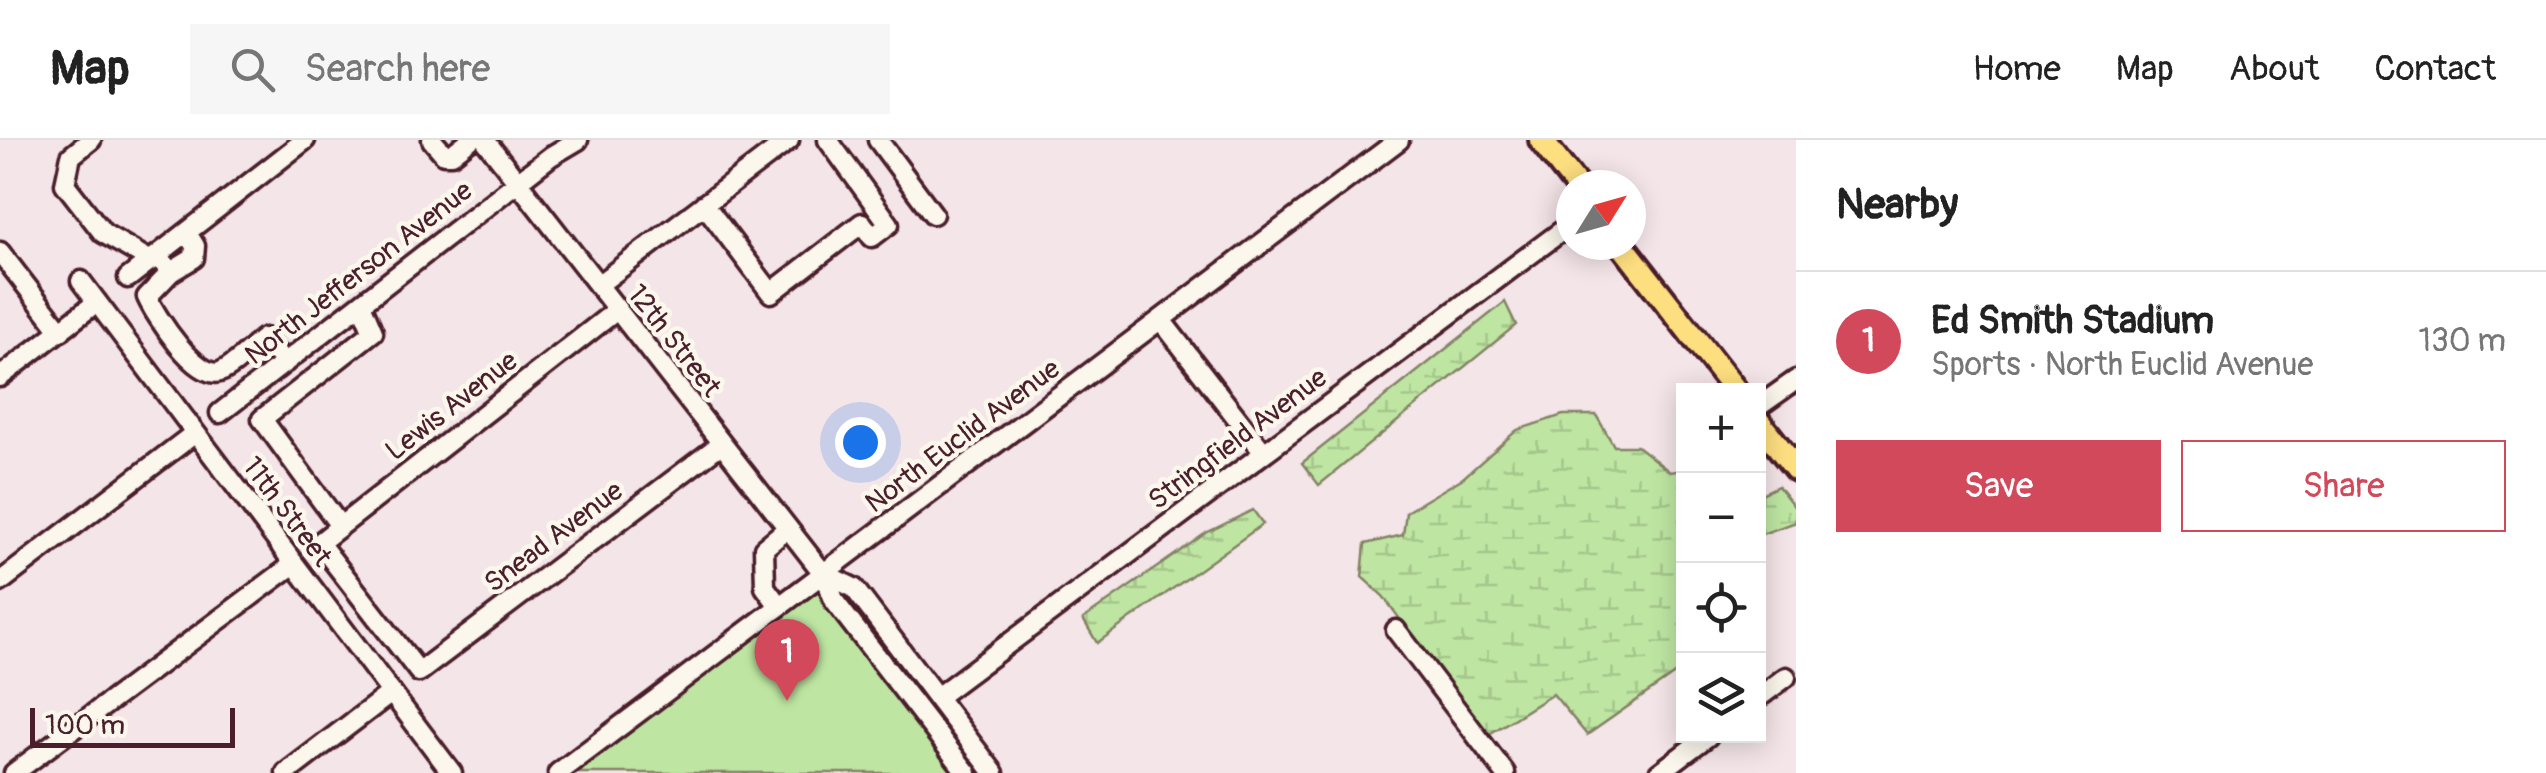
<!DOCTYPE html>
<meta charset="utf-8">
<style>
body{margin:0;font-family:Pangolin,sans-serif;background:#f6f6f6;color:#222}
.controls{position:absolute;right:30px;bottom:30px;display:grid;overflow:hidden;border-radius:0px;box-shadow:0 5px 25px #0003}
.controls button{width:90px;height:90px;display:grid;place-items:center;padding:0;border:0;border-bottom:2px solid #e0e0e0;background:#fff;color:#222;font:50px sans-serif}
.compass{position:absolute;left:1556px;top:30px;width:90px;height:90px;border-radius:50%;background:#fff;box-shadow:0 5px 25px #0003;rotate:53deg}
.scale{position:absolute;left:30px;bottom:25px;width:205px;box-sizing:border-box;padding-left:10px;border:5px solid #4a1f2b;border-top:0;font-size:28px;line-height:35px;white-space:nowrap;color:#4a1f2b;-webkit-text-stroke:8px #fbf7ec;paint-order:stroke}
.you{position:absolute;left:860px;top:302px;width:35px;height:35px;margin:-25px;border:8px solid #fff;border-radius:50%;background:#1a73e8;box-shadow:0 0 0 15px #1a73e833}
.badge{display:grid;place-items:center;width:65px;height:65px;border-radius:50%;background:#d1495b;color:#fff;font-size:32px;font-weight:700}
.pin{position:absolute;translate:-50% -82px;filter:drop-shadow(0 2px 5px #0008)}
.pin::after{content:'';position:absolute;top:52px;width:35px;height:30px;background:inherit;clip-path:polygon(0 0,100% 0,50% 100%)}
.list{margin:0;padding:0;list-style:none}
h2{display:flex;justify-content:space-between;align-items:center;height:130px;margin:0;padding:0 40px;font-size:42px}
h2 small{font-size:32px;font-weight:400;color:#767676}
.list li{display:grid;grid-template-columns:65px 1fr auto;gap:30px;align-items:center;box-sizing:border-box;height:140px;padding:0 40px;border-top:2px solid #e0e0e0}
.list b{display:block;font-size:38px;white-space:nowrap}
.list p{margin:0;font-size:32px;white-space:nowrap;color:#767676}
.list em{font-size:32px;font-style:normal;color:#767676}
.actions{display:flex;gap:20px;padding:30px 40px}
.actions a{flex:1;padding:22px 0;border:2px solid #d1495b;border-radius:0px;text-align:center;font-size:35px;color:#d1495b}
.actions .main{background:#d1495b;color:#fff}
.icon{flex:none;width:55px;height:55px;fill:none;stroke:currentColor;stroke-width:2;stroke-linecap:round;stroke-linejoin:round}
.map{position:relative;flex:none;width:1796px;height:633px;overflow:hidden}
header{display:flex;align-items:center;gap:60px;box-sizing:border-box;height:140px;padding:0 50px;background:#fff;border-bottom:2px solid #e0e0e0}
header strong{font-size:48px}
nav{display:flex;gap:55px;margin-inline-start:auto;font-size:35px}
.search{width:700px;height:90px;background:#f6f6f6;display:flex;align-items:center;gap:25px;box-sizing:border-box;padding:0 35px;border-radius:0px;color:#767676;font-size:38px}
main{display:flex}
aside{flex:1;background:#fff}
.map>svg:first-child{display:block}
</style>
<header>
<strong>Map</strong>
<div class="search"><svg class="icon" aria-label="search" viewBox="0 0 24 24"><circle cx="10" cy="10" r="6"/><path d="M15 15l6 6"/></svg>Search here</div>
<nav><a>Home</a><a>Map</a><a>About</a><a>Contact</a></nav>
</header>
<main>
<div class="map">
<svg width="1796" height="633" viewBox="0 0 1796 633">
<defs>
<pattern id="wetland-marsh" width="20" height="14" patternUnits="userSpaceOnUse" patternTransform="scale(2.5)"><rect width="20" height="14" fill="#bee6a2"/><path d="M1 5h8M5 5V1M11 12h8M15 12V8" fill="none" stroke="#a5c58c"/></pattern>
</defs>
<rect width="100%" height="100%" fill="#f4e5e8"/>
<filter id="ink" filterUnits="userSpaceOnUse"><feTurbulence type="fractalNoise" baseFrequency=".01" numOctaves="2"/><feDisplacementMap in="SourceGraphic" scale="20" xChannelSelector="R" yChannelSelector="G"/><feConvolveMatrix kernelMatrix="1 2 1 2 8 2 1 2 1" color-interpolation-filters="sRGB"/></filter>
<g filter="url(#ink)">
<path fill="#bee6a2" stroke="#848266" stroke-width="2.5" d="M820,445l138,188h-380z"/>
<path fill="url(#wetland-marsh)" stroke="#848266" stroke-width="2.5" d="M1505,162l11,23 -197,160 -17,-22z
M1563,275h33l18,31h23l33,26 13,-2v198l-96,67 -34,-41 -67,42 -103,-140 -21,-19 3,-33 38,-9 3,-23 57,-34 54,-48z
M1778,346l18,23v13l-37,13v-40z
M1253,370l10,14 -166,119 -14,-24 123,-86z"/>
<g fill="none" stroke-linecap="round" stroke-linejoin="round">
<g stroke="#4a1f2b" stroke-width="25">
<path id="minor" d="M91,0l-20,16 -6,28 38,49 48,28
M432,0l12,14h8l18,-14
M485,0l338,433 12,29 132,171
M878,0l55,74
M704,64l67,89 91,-70 10,14 17,-13 -61,-84
M0,112l61,79
M164,124l7,8 23,-14 1,-12 -8,-13
M171,132l-24,25c9,20 50,83 73,75 15,-6 31,-24 44,-34l21,25
M128,138l177,-138
M81,141l371,492
M598,145l191,-145
M617,170l-298,233 100,129 302,-228
M1161,180l103,133
M0,237l97,-75
M1758,267l38,-27
M220,273l331,-257 27,-16
M340,386l-78,-107 111,-87 -12,-28
M823,433l31,15 140,185
M0,442l195,-149
M779,466l-14,-19 -1,-39 24,-20
M1396,490l109,143
M937,557l634,-473
M1758,558l28,-21
M14,633l280,-209
M286,633l105,-80
M558,633l841,-633
M1659,633l49,-37"/>
</g>
<g stroke="#4a1f2b" stroke-width="30">
<path id="major" d="M1541,0l35,45
M1622,105l113,145
M1758,281l38,48"/>
</g>
<use href="#minor" stroke="#fbf7ec" stroke-width="18"/>
<use href="#major" stroke="#fedf80" stroke-width="22"/>
</g>
</g>
<g text-anchor="middle" stroke-width="9" stroke-linejoin="round" paint-order="stroke">
<g font-size="28" fill="#4a1f2b" stroke="#fbf7ec">
<text transform="translate(358 132) rotate(-38)" y="10">North Jefferson Avenue</text>
<text transform="translate(675 200) rotate(52)" y="10">12th Street</text>
<text transform="translate(451 265) rotate(-38)" y="10">Lewis Avenue</text>
<text transform="translate(962 295) rotate(-37)" y="10">North Euclid Avenue</text>
<text transform="translate(1237 298) rotate(-37)" y="10">Stringfield Avenue</text>
<text transform="translate(288 371) rotate(53)" y="10">11th Street</text>
<text transform="translate(553 396) rotate(-37)" y="10">Snead Avenue</text>
</g>
</g>
</svg>
<div class="controls">
<button>+</button>
<button>−</button>
<button><svg class="icon" aria-label="locate" viewBox="0 0 24 24"><circle cx="12" cy="12" r="6"/><path d="M12 2v4M12 18v4M2 12h4M18 12h4"/></svg></button>
<button><svg class="icon" aria-label="layers" viewBox="0 0 24 24"><path d="M12 4l9 5-9 5-9-5zM3 14l9 5 9-5"/></svg></button>
</div>
<svg class="compass" viewBox="-18 -18 36 36"><path d="M0-13l5 13h-10z" fill="#e53935"/><path d="M0 13l5-13h-10z" fill="#767676"/></svg>
<div class="scale">100 m</div>
<div class="you"></div>
<div class="pin badge" style="left:787px;top:561px">1</div>
</div>
<aside>
<h2>Nearby<small></small></h2>
<ul class="list">
<li><span class="badge">1</span><div><b>Ed Smith Stadium</b><p>Sports · North Euclid Avenue</p></div><em>130 m</em></li>
</ul>
<div class="actions"><a class="main">Save</a><a>Share</a></div>
</aside>
</main>
